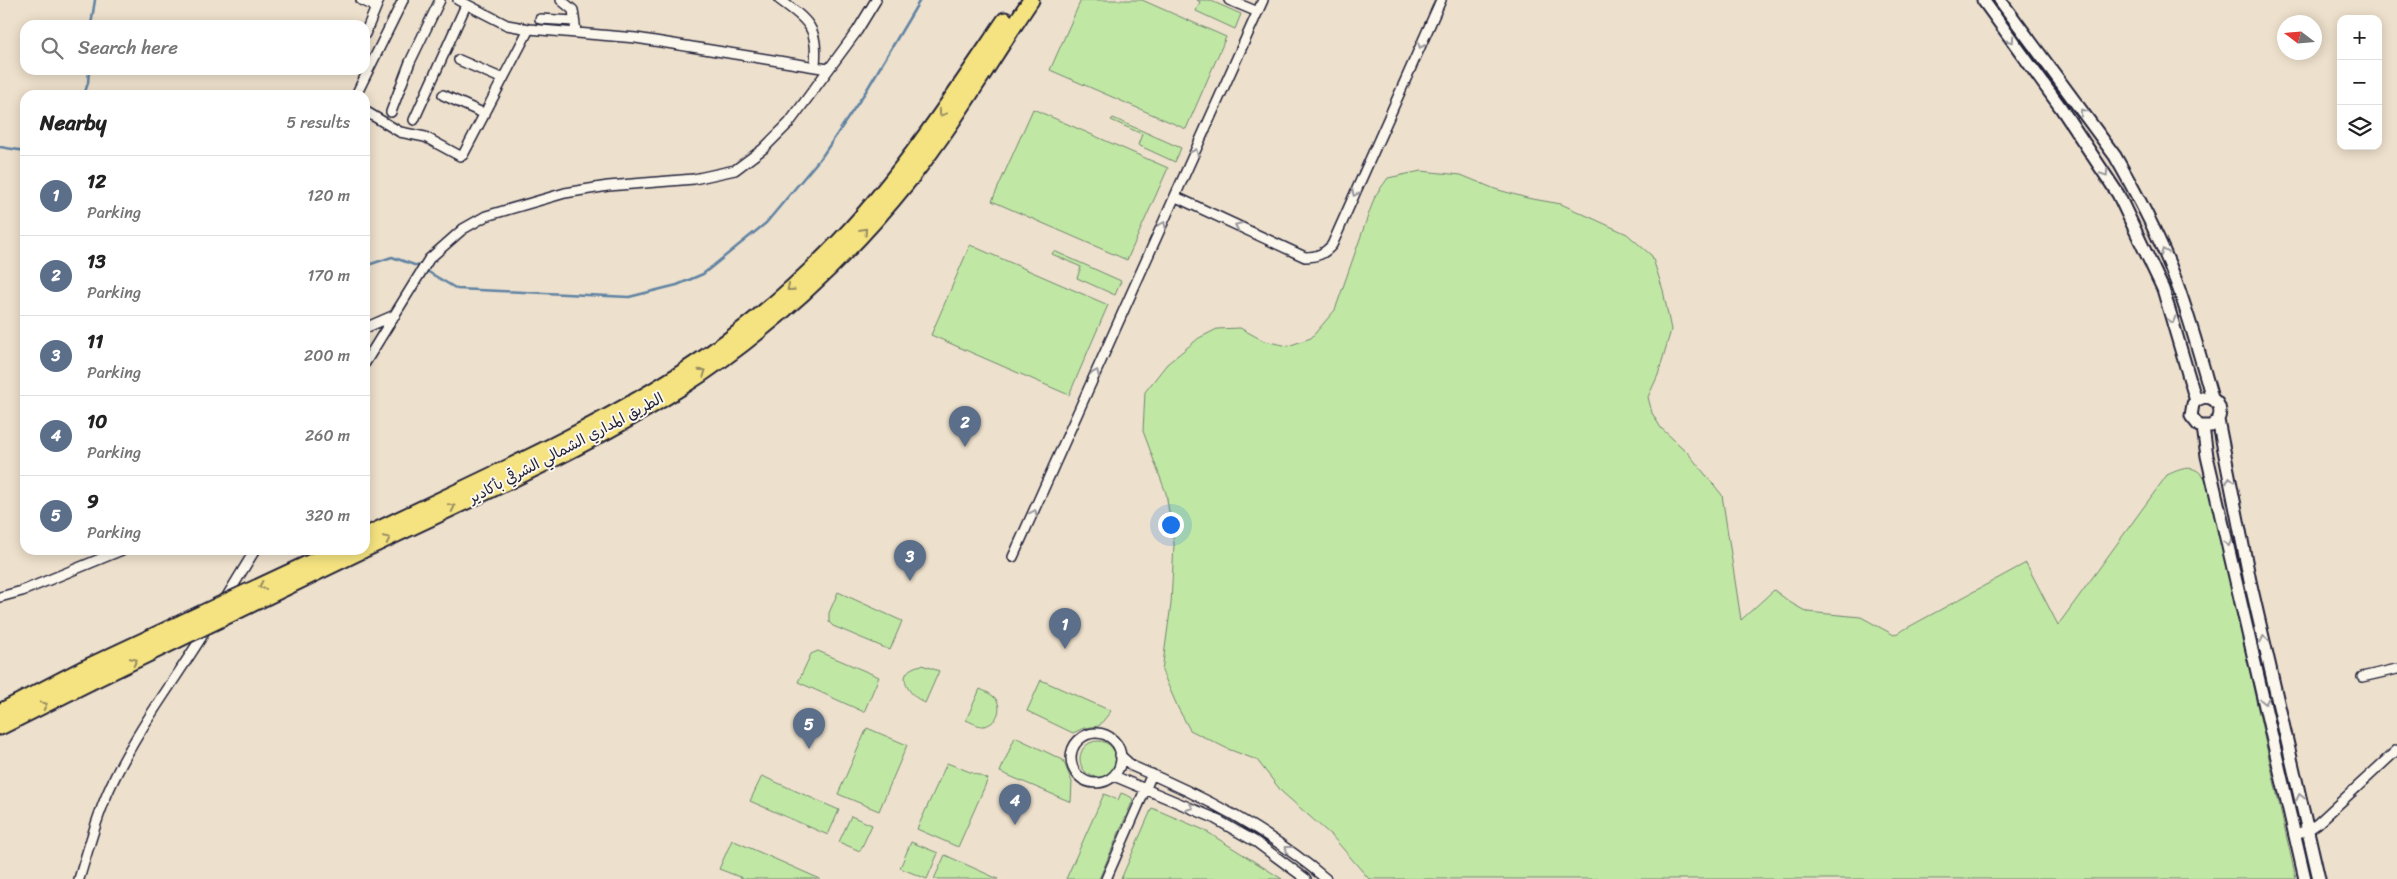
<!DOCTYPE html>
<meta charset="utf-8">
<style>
body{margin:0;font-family:Sriracha,"Playpen Sans Arabic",sans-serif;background:#f2f2f2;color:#222}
.controls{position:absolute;right:15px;top:15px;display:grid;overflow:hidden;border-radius:10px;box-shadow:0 2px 12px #0003}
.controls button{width:45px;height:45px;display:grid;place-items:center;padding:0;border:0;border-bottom:1px solid #e0e0e0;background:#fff;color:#222;font:25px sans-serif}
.compass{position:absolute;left:2277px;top:15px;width:45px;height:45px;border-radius:50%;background:#fff;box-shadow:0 2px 12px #0003;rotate:286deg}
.you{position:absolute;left:1170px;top:524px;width:18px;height:18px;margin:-12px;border:4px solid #fff;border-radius:50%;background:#1a73e8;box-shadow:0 0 0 8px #1a73e833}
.badge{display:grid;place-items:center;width:32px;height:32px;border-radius:50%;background:#0f766e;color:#fff;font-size:16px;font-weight:700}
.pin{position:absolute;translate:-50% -41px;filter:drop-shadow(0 1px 2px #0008)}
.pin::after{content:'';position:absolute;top:26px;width:18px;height:15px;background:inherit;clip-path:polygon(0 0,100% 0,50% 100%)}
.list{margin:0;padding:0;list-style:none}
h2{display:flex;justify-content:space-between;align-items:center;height:65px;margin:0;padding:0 20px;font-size:21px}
h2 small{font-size:16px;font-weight:400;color:#767676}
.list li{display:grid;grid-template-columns:32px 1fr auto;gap:15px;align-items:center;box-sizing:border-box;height:80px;padding:0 20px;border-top:1px solid #e0e0e0}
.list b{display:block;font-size:19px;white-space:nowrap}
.list p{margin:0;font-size:16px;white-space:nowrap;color:#767676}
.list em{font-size:16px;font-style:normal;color:#767676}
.icon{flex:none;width:28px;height:28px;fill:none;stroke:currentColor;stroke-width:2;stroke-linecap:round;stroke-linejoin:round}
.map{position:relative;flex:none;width:2397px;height:879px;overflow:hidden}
.search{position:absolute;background:#fff;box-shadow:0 2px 12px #0003;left:20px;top:20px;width:350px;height:55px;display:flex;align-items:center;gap:12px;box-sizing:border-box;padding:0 18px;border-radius:15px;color:#767676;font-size:19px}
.panel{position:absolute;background:#fff;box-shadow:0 2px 12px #0003;left:20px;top:90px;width:350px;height:465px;border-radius:15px}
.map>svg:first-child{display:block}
</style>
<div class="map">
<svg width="2397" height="879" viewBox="0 0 2397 879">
<rect width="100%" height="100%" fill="#ede0cc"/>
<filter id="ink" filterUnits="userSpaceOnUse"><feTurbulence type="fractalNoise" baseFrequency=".02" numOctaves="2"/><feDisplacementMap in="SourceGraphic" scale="10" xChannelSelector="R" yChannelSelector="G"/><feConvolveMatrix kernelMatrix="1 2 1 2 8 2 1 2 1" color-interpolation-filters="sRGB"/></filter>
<g filter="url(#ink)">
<path fill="#c0e8a4" stroke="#718570" d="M1081,0h61l84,37 -40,92 -136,-59z
M1197,0h12l32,14 -6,15 -39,-18 4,-9z
M1033,109l135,59 -41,92 -135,-59z
M1113,118l68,30 -6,14 -37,-17 4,-11 -31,-14z
M1421,171l40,4 34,14 32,9 34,6 66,30 25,22 11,34 8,40 -13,45 -10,22 4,16 9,15 26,24 35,43 19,125 33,-30 17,13 16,9 54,5 33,18 132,-72 32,62 109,-150c18,-8 28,-12 40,6l89,398h-927l-37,-43 -50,-44 -25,-32 -29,-11 -38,-19 -12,-22 -16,-37 9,-67 3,-60 -8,-51 -23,-62 2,-39 22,-28 32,-26 18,-9 23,-1 24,13 24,5 23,-8 24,-28 40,-114 13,-18z
M970,245l138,60 -39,90 -138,-60z
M1054,251l67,30 -6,14 -38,-17 4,-11 -29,-13z
M838,592l64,29 -12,29 -57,-24 -4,-4v-9z
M818,651l61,26 -15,35 -66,-30 13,-28z
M922,665l17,6 -14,32c-19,-9 -32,-33 -3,-38z
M1041,680l70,31 -12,15 -15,2 -11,5 -46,-22z
M980,689c4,2 10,4 14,8 11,10 2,30 -13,29 -5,-1 -10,-4 -15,-6z
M867,728l40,17 -28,66 -41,-17z
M1015,737l48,23 9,22 -1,20 -71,-30z
M1080 759a18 18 0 1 1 36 0a18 18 0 1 1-36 0Z
M947,763l41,16 -30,68 -41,-18z
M762,776l77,34 -11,25 -78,-34z
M1121,793l10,4 2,3 -34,79h-33l38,-85 14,6z
M1152,808l52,22 78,49h-161z
M851,816l21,9 -12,26 -21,-9z
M732,840l88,39h-75l-26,-10z
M911,842l27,11 -11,26 -27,-11z
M945,855l53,24h-64z"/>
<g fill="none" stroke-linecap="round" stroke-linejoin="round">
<path stroke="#6083a3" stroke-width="2.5" d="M91,25l4,-25
M84,95l4,-12 1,-13
M0,147l25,4
M365,266l27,-9 28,10
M425,270l32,19 172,8 48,-12 26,-11 63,-51 57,-68 43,-64 54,-91"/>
<g stroke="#22223b" stroke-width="12">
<path id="minor" d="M361,0l15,7
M458,0l49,25 22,4 107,9 192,31
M561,0l12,10 3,22
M780,0c30,22 38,28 35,66
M1229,0l29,12
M540,19l34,2
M365,34l14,-34
M459,60l44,19
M356,95l47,-95
M443,95l42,19
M365,111l35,21 25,5 35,19 3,-1 66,-126
M391,112l19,-50 30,-62
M414,120l52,-115
M1176,197l129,60c12,0 19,-3 27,-12l109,-245
M365,328l30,-13
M365,363l64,-104 34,-30 23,-13 79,-23 43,-7 86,-7 41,-9 28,-21 26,-26 68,-92 19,-31
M1013,557l250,-557
M0,597l22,-6 100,-41
M224,601l31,-51
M2362,677l35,-8
M1071 758a25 25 0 1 1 50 0a25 25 0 1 1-50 0Z
M1120,755l12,11c69,29 137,64 194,113
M1114,776l98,41 44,25 50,37
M2295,834l13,-4 9,-6 80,-74
M79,879c11,-35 20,-71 37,-104 26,-53 63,-100 93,-150
M1106,879l46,-105"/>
</g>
<g stroke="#22223b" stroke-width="15">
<path id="tertiary" d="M1983,0l78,108 57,86 45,95 33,112
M2000,0l115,156c23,40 45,81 61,125 14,38 25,78 36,117
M2218,420l-7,6h-12l-8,-10 2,-12c13,-15 33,-2 25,16l32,161 69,298
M2203,427l4,29 98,423"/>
</g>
<g stroke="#22223b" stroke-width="19">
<path id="trunk" d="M365,536c106,-52 215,-98 315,-162 53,-34 105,-77 150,-123 68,-69 120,-150 175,-231
M365,549c106,-51 216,-98 315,-161 86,-55 166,-129 229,-208 45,-56 82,-121 122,-180
M0,712l83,-43
M0,727l90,-45"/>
</g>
<use href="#minor" stroke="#fbf7ec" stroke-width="9"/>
<use href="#tertiary" stroke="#fbf7ec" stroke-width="11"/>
<use href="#trunk" stroke="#f5e381" stroke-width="15"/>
<g stroke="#22223b" stroke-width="19" stroke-linecap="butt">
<path id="trunk-bridge" d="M83,669l254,-119
M90,682l273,-132"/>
</g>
<use href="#trunk-bridge" stroke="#f5e381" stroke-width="15"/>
</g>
<defs><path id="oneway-chevron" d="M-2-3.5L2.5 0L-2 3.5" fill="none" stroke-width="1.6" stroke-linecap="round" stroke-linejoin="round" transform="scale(1.25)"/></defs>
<g stroke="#99979c">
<use href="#oneway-chevron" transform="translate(2011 40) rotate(54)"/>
<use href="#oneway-chevron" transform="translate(1421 45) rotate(114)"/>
<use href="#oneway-chevron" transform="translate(2083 112) rotate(-126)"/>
<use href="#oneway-chevron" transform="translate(1195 152) rotate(-66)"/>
<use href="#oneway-chevron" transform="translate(2105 173) rotate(57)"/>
<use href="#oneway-chevron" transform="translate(1355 193) rotate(114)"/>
<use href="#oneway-chevron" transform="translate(1163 225) rotate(-65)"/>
<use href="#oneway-chevron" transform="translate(1238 226) rotate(-155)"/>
<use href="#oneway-chevron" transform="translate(2164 252) rotate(-113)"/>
<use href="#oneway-chevron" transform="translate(2172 320) rotate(73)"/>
<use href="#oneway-chevron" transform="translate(1096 373) rotate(-66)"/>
<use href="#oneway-chevron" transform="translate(2230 480) rotate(-101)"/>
<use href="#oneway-chevron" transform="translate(1034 513) rotate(-65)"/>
<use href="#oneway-chevron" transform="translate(2228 543) rotate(76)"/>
<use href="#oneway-chevron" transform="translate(2264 639) rotate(-103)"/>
<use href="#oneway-chevron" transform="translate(2265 701) rotate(77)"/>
<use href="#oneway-chevron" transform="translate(2300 797) rotate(-103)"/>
<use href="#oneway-chevron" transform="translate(1190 807) rotate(24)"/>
<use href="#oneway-chevron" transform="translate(1288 849) rotate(-143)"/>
</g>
<g stroke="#968c62">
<use href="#oneway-chevron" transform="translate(942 113) rotate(124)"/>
<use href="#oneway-chevron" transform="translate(864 231) rotate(-48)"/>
<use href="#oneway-chevron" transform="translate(790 288) rotate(139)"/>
<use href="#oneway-chevron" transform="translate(703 372) rotate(-35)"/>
<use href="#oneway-chevron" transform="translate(452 507) rotate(-26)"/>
<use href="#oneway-chevron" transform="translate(387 539) rotate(-26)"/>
<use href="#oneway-chevron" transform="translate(262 586) rotate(155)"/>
<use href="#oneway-chevron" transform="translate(134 661) rotate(-26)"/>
<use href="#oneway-chevron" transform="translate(44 705) rotate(-26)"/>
</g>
</g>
<g text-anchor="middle" stroke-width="4" stroke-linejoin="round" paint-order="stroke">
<g font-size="15" fill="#22223b" stroke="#fbf7ec">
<text transform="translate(566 448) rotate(-28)" y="5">الطريق المداري الشمالي الشرقي بأكادير</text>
</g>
</g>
</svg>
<div class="controls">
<button>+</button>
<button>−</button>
<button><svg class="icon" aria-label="layers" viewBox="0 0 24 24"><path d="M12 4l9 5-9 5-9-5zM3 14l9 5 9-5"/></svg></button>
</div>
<svg class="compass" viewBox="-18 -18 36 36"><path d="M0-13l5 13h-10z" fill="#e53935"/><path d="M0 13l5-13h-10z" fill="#767676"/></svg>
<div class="you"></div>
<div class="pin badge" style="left:1065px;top:649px;background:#5c6f8a">1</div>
<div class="pin badge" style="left:965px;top:447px;background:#5c6f8a">2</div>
<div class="pin badge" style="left:910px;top:581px;background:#5c6f8a">3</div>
<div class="pin badge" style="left:1015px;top:825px;background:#5c6f8a">4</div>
<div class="pin badge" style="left:809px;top:749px;background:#5c6f8a">5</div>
<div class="search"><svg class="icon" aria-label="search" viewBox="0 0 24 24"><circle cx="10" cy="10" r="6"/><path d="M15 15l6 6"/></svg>Search here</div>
<section class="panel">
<h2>Nearby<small>5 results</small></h2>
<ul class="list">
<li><span class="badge" style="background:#5c6f8a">1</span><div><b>12</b><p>Parking</p></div><em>120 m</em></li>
<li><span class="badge" style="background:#5c6f8a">2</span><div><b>13</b><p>Parking</p></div><em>170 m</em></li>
<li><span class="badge" style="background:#5c6f8a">3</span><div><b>11</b><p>Parking</p></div><em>200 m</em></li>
<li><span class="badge" style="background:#5c6f8a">4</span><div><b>10</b><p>Parking</p></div><em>260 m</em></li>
<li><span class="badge" style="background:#5c6f8a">5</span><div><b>9</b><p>Parking</p></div><em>320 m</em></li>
</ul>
</section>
</div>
